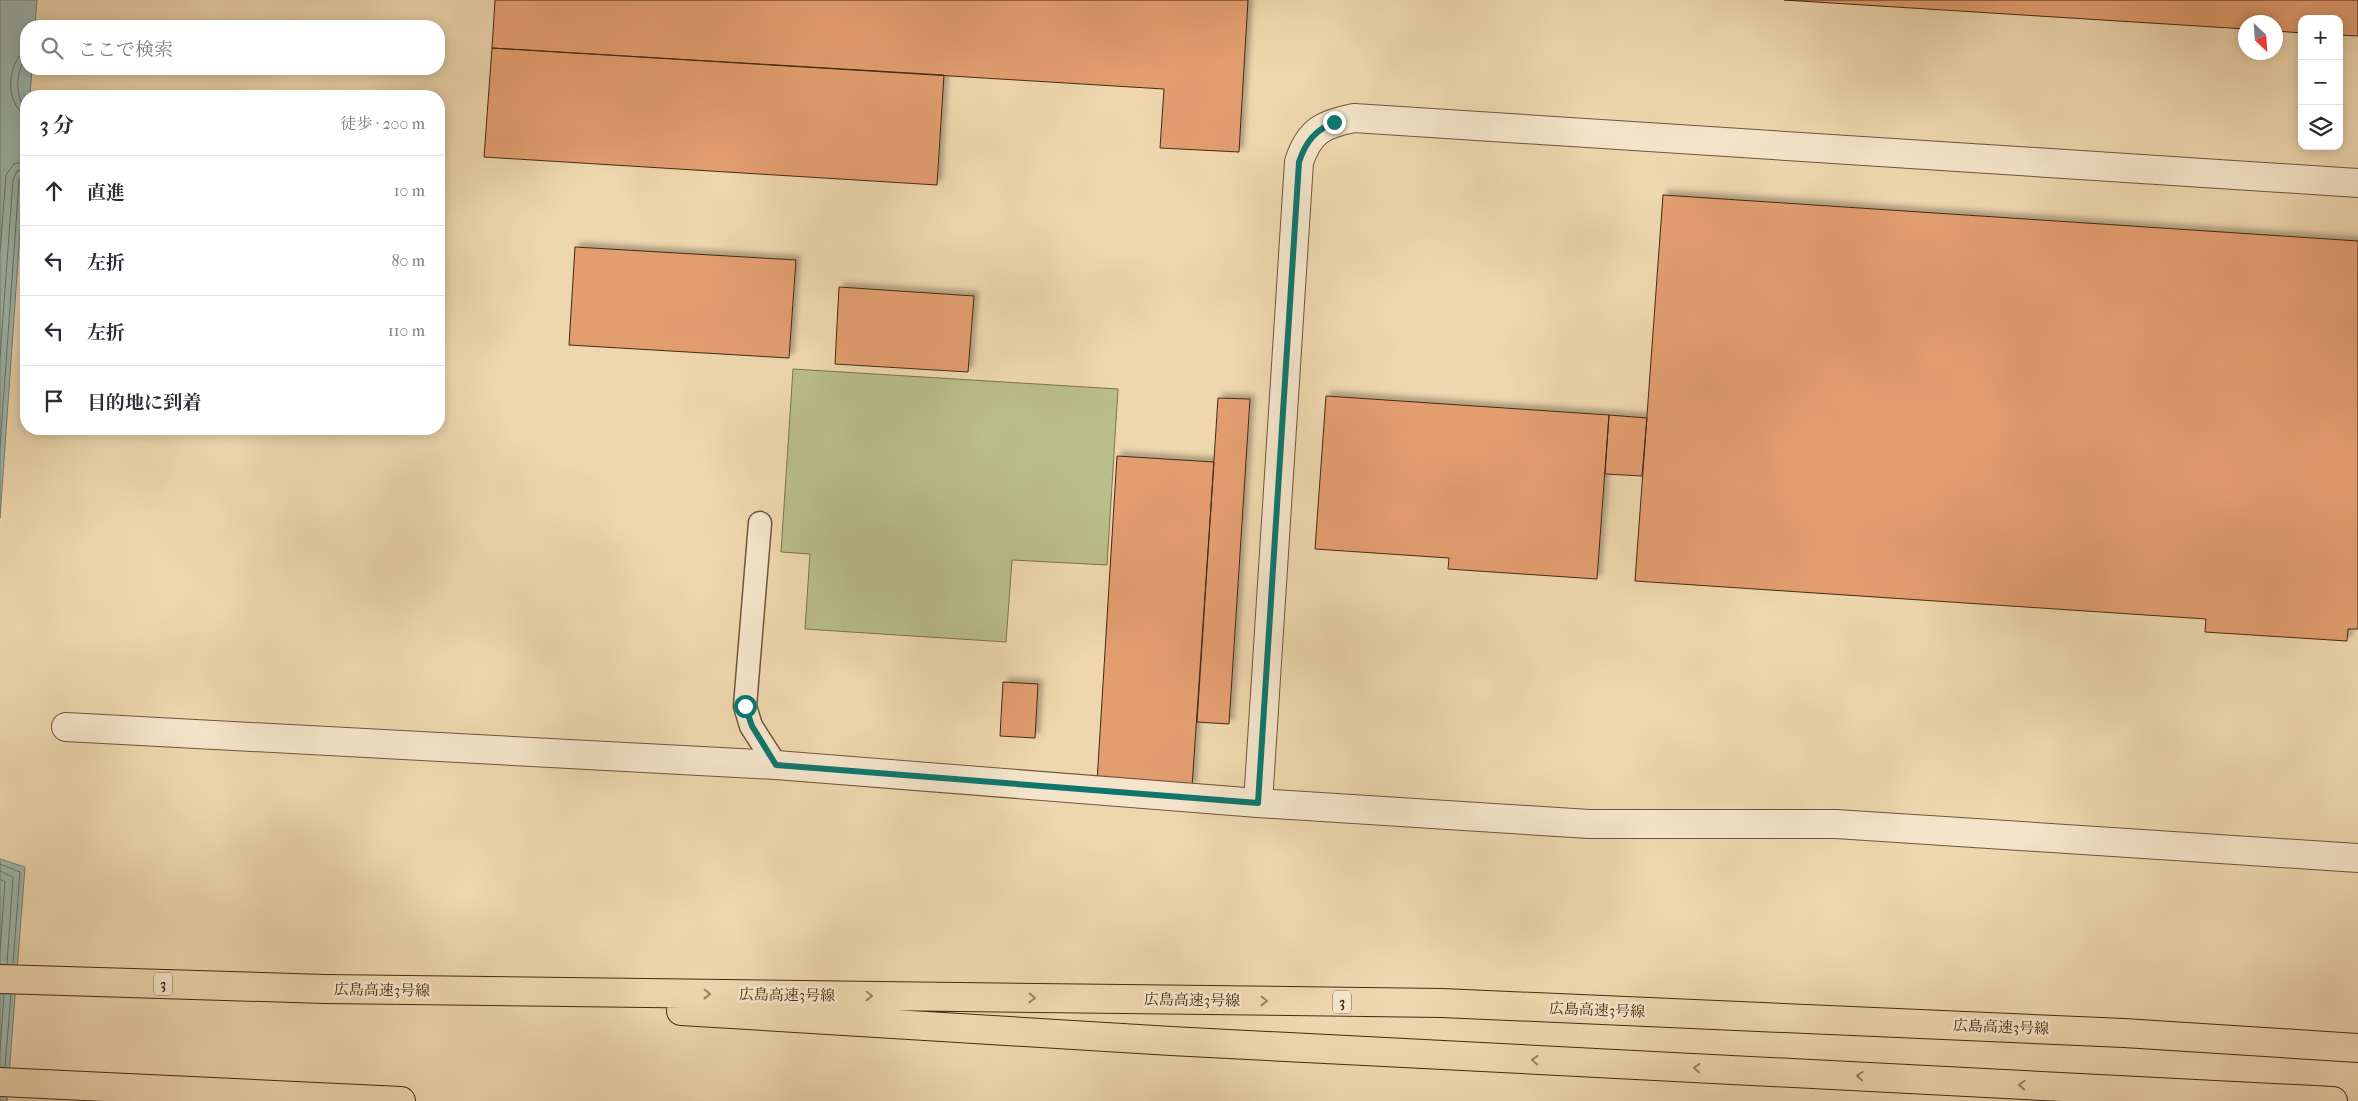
<!DOCTYPE html>
<html lang="ja">
<meta charset="utf-8">
<style>
body{margin:0;font-family:"IM FELL French Canon","Noto Serif JP",serif;background:#f7f7f7;color:#2b2b33}
.controls{position:absolute;right:15px;top:15px;display:grid;overflow:hidden;border-radius:10px;box-shadow:0 2px 12px #0003}
.controls button{width:45px;height:45px;display:grid;place-items:center;padding:0;border:0;border-bottom:1px solid #e1e1e2;background:#fff;color:#2b2b33;font:25px sans-serif}
.compass{position:absolute;left:2238px;top:15px;width:45px;height:45px;border-radius:50%;background:#fff;box-shadow:0 2px 12px #0003;rotate:155deg}
.stop{position:absolute;width:15px;height:15px;margin:-11px;border:4px solid #0f766e;border-radius:50%;background:#fff}
.stop.end{background:#0f766e;border-color:#fff;box-shadow:0 1px 5px #0008}
.list{margin:0;padding:0;list-style:none}
h2{display:flex;justify-content:space-between;align-items:center;height:65px;margin:0;padding:0 20px;font-size:21px}
h2 small{font-size:16px;font-weight:400;color:#7c7c81}
.list li{display:grid;grid-template-columns:32px 1fr auto;gap:15px;align-items:center;box-sizing:border-box;height:70px;padding:0 20px;border-top:1px solid #e1e1e2}
.list b{display:block;font-size:19px;white-space:nowrap}
.list em{font-size:16px;font-style:normal;color:#7c7c81}
.icon{flex:none;width:28px;height:28px;fill:none;stroke:currentColor;stroke-width:2;stroke-linecap:round;stroke-linejoin:round}
.map{position:relative;flex:none;width:2358px;height:1101px;overflow:hidden}
.search{position:absolute;background:#fff;box-shadow:0 2px 12px #0003;left:20px;top:20px;width:425px;height:55px;display:flex;align-items:center;gap:12px;box-sizing:border-box;padding:0 18px;border-radius:20px;color:#7c7c81;font-size:19px}
.panel{position:absolute;background:#fff;box-shadow:0 2px 12px #0003;left:20px;top:90px;width:425px;height:345px;border-radius:20px}
.map>svg:first-child{display:block}
</style>
<div class="map">
<svg width="2358" height="1101" viewBox="0 0 2358 1101">
<defs>
<filter id="shadow"><feDropShadow dx="4.5" dy="-4.5" stdDeviation="2.5" flood-color="#0004"/></filter>
</defs>
<rect width="100%" height="100%" fill="#eed7ae"/>
<filter id="stains"><feTurbulence type="fractalNoise" baseFrequency=".004" numOctaves="4"/><feColorMatrix values="0 0 0 0 .2 0 0 0 0 .09 0 0 0 0 .02 0 0 0 .5 -.17"/></filter>
<radialGradient id="worn" r=".72"><stop offset=".6" stop-color="#630" stop-opacity="0"/><stop offset="1" stop-color="#630" stop-opacity=".3"/></radialGradient>
<path fill="#b9be8a" stroke="#7f734e" d="M793,369l325,20 -11,176 -95,-5 -6,82 -201,-13 5,-75 -29,-2z"/>
<path fill="#9bb8b0" stroke="#797e71" d="M0,0h37l-2,26h-9v43h6l-2,27h-4v50l-26,372z
M0,859l25,8 -18,234h-7z"/>
<g fill="none" stroke-linecap="round" stroke-linejoin="round">
<path stroke="#707062" stroke-width="1" d="M26,51c-19,9 -22,55 0,63
M26,59c-10,9 -12,40 0,48
M0,252l6,-77 8,-11 12,-3
M0,358l13,-178 4,-9 9,-2
M0,447l19,-266 2,-5 5,-1
M0,864l20,8 -7,92
M0,871l13,6 -6,87
M0,879l5,3 -5,69
M0,1051l4,-57
M5,1067l6,-73"/>
</g>
<path fill="#e39e70" stroke="#452813" filter="url(#shadow)" d="M495,0h753l-9,152 -79,-4 4,-59 -672,-41z
M1784,0h574v36l-19,-1v-16h-37v14l-26,-2v-9h-30v7z
M492,48l452,27 -7,110 -453,-28z
M1663,195l695,46v388h-10l-1,12 -142,-9 1,-13 -571,-38z
M575,247l221,13 -7,98 -220,-13z
M839,287l135,9 -6,76 -133,-8z
M1326,396l283,19 -12,164 -149,-10 1,-11 -134,-9z
M1218,398l32,1 -21,325 -32,-2z
M1609,415l38,3 -5,58 -37,-2z
M1117,456l97,6 -22,325 -95,-5z
M1003,682l35,2 -3,54 -35,-2z"/>
<g fill="none" stroke-linecap="round" stroke-linejoin="round">
<g stroke="#6f543a" stroke-width="25">
<path id="service" d="M760,523l-15,183 6,20 25,39"/>
</g>
<g stroke="#6f543a" stroke-width="30">
<path id="minor" d="M66,727l710,38 482,38 331,21h247l522,34"/>
</g>
<g stroke="#6f543a" stroke-width="30">
<path id="tertiary" d="M1258,803l41,-641c10,-31 24,-38 55,-44l1004,65"/>
</g>
<g stroke="#452813" stroke-width="30">
<path id="trunk" d="M0,1082l401,19"/>
</g>
<g stroke="#452813" stroke-width="30">
<path id="motorway" d="M0,979l325,10 1117,14 682,30 234,15
M681,1011l490,30 1162,60"/>
</g>
<use href="#service" stroke="#f4e5ca" stroke-width="22"/>
<use href="#minor" stroke="#f4e5ca" stroke-width="28"/>
<use href="#tertiary" stroke="#f4e5ca" stroke-width="28"/>
<use href="#trunk" stroke="#eed7ae" stroke-width="28"/>
<use href="#motorway" stroke="#eed7ae" stroke-width="28"/>
</g>
<defs><path id="oneway-chevron" d="M-2-3.5L2.5 0L-2 3.5" fill="none" stroke-width="1.6" stroke-linecap="round" stroke-linejoin="round" transform="scale(1.25)"/></defs>
<g stroke="#9a8060">
<use href="#oneway-chevron" transform="translate(707 994) rotate(1)"/>
<use href="#oneway-chevron" transform="translate(869 996) rotate(1)"/>
<use href="#oneway-chevron" transform="translate(1032 998) rotate(1)"/>
<use href="#oneway-chevron" transform="translate(1264 1001) rotate(1)"/>
<use href="#oneway-chevron" transform="translate(1535 1060) rotate(-177)"/>
<use href="#oneway-chevron" transform="translate(1697 1068) rotate(-177)"/>
<use href="#oneway-chevron" transform="translate(1860 1076) rotate(-177)"/>
<use href="#oneway-chevron" transform="translate(2022 1085) rotate(-177)"/>
</g>
<g fill="none" stroke-linecap="round" stroke-linejoin="round">
<path stroke="#0f766e" stroke-width="6" d="M745,706l7,20 24,39 482,38 41,-641c7,-21 16,-31 35,-40"/>
</g>
<g text-anchor="middle" stroke-width="5" stroke-linejoin="round" paint-order="stroke">
<g fill="#f4e5ca" stroke="#7a614a" stroke-width="1">
<rect x="154" y="972.5" width="18" height="23" rx="4"/>
<rect x="1333" y="990.5" width="18" height="23" rx="4"/>
</g>
<g font-size="14" font-weight="bold" fill="#452813">
<text x="163" y="989">3</text>
<text x="1342" y="1007">3</text>
</g>
<g font-size="15" fill="#452813" stroke="#f4e5ca">
<text transform="translate(382 990) rotate(1)" y="5">広島高速3号線</text>
<text transform="translate(787 995) rotate(1)" y="5">広島高速3号線</text>
<text transform="translate(1192 1000) rotate(1)" y="5">広島高速3号線</text>
<text transform="translate(1597 1010) rotate(2)" y="5">広島高速3号線</text>
<text transform="translate(2001 1027) rotate(2)" y="5">広島高速3号線</text>
</g>
</g>
<rect width="100%" height="100%" filter="url(#stains)"/>
<rect width="100%" height="100%" fill="url(#worn)"/>
</svg>
<div class="controls">
<button>+</button>
<button>−</button>
<button><svg class="icon" aria-label="layers" viewBox="0 0 24 24"><path d="M12 4l9 5-9 5-9-5zM3 14l9 5 9-5"/></svg></button>
</div>
<svg class="compass" viewBox="-18 -18 36 36"><path d="M0-13l5 13h-10z" fill="#e53935"/><path d="M0 13l5-13h-10z" fill="#7c7c81"/></svg>
<div class="stop" style="left:745px;top:706px"></div>
<div class="stop end" style="left:1334px;top:122px"></div>
<div class="search"><svg class="icon" aria-label="search" viewBox="0 0 24 24"><circle cx="10" cy="10" r="6"/><path d="M15 15l6 6"/></svg>ここで検索</div>
<section class="panel">
<h2>3 分<small>徒歩 · 200 m</small></h2>
<ul class="list">
<li><svg class="icon" aria-label="ahead" viewBox="0 0 24 24"><path d="M12 20V5M6 11l6-6 6 6"/></svg><div><b>直進</b></div><em>10 m</em></li>
<li><svg class="icon" aria-label="left" viewBox="0 0 24 24"><path d="M17 20v-9H6M10 6l-5 5 5 5"/></svg><div><b>左折</b></div><em>80 m</em></li>
<li><svg class="icon" aria-label="left" viewBox="0 0 24 24"><path d="M17 20v-9H6M10 6l-5 5 5 5"/></svg><div><b>左折</b></div><em>110 m</em></li>
<li><svg class="icon" aria-label="arrive" viewBox="0 0 24 24"><path d="M6 21V4h12l-3 4 3 4H6"/></svg><div><b>目的地に到着</b></div></li>
</ul>
</section>
</div>
